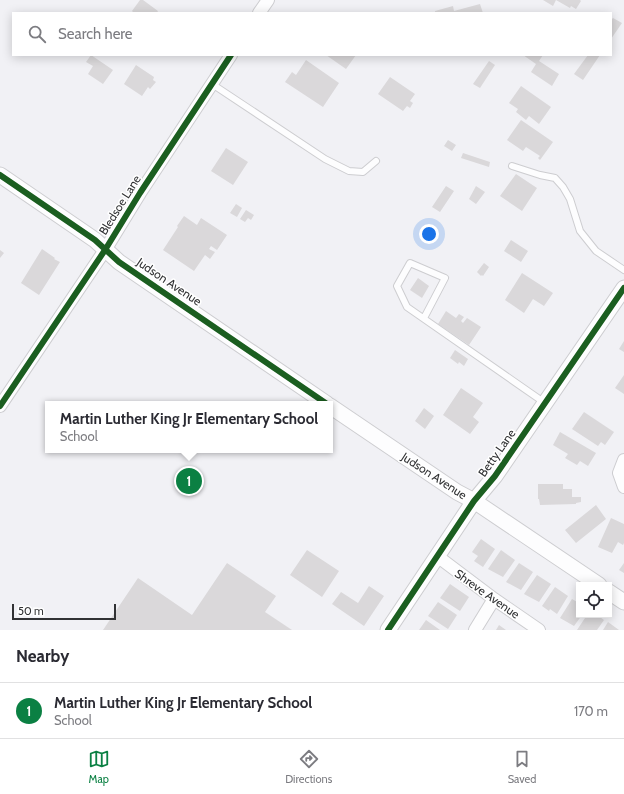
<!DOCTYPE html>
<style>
body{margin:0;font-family:Cabin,sans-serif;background:#f7f7f7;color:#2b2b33}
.controls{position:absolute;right:12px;bottom:12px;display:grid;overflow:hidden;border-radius:0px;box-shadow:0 2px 10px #0003}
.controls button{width:36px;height:36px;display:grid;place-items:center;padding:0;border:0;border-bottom:1px solid #e1e1e2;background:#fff;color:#2b2b33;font:20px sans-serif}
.scale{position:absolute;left:12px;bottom:10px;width:104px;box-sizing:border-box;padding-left:4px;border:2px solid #313234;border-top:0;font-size:11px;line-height:14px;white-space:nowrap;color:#313234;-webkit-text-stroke:3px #fff;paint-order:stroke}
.you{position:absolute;left:429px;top:234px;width:14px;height:14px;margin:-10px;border:3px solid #fff;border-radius:50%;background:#1a73e8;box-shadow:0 0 0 6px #1a73e833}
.badge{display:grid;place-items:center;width:26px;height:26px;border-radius:50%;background:#0b8043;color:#fff;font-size:13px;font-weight:700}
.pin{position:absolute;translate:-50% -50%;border:2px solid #fff;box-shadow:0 1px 4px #0006}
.popup{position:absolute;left:45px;top:401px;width:288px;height:52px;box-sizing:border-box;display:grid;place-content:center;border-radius:0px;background:#fff;filter:drop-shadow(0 1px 3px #0005);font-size:13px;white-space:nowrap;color:#7c7c81}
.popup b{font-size:15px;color:#2b2b33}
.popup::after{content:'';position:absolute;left:50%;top:100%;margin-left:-8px;border:8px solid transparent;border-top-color:#fff}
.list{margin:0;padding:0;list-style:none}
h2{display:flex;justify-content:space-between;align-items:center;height:52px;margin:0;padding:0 16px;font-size:17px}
h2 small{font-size:13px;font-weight:400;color:#7c7c81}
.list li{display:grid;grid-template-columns:26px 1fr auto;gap:12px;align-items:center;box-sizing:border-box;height:56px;padding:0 16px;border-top:1px solid #e1e1e2}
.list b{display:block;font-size:15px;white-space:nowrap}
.list p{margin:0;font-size:13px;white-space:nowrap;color:#7c7c81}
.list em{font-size:13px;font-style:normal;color:#7c7c81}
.icon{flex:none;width:22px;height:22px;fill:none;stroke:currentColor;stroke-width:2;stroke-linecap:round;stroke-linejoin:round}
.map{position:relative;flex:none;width:624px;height:630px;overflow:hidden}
.search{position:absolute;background:#fff;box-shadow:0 2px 10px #0003;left:12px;right:12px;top:12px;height:44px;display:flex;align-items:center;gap:10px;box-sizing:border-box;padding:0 14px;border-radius:0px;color:#7c7c81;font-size:15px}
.sheet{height:108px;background:#fff}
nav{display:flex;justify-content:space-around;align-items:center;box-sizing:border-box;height:56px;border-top:1px solid #e1e1e2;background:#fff;font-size:11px;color:#7c7c81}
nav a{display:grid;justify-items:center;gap:2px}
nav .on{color:#0b8043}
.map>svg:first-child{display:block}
</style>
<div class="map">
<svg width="624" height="630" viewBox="0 0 624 630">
<rect width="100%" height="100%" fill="#f1f1f5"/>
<path fill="#dad8da" d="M140,0h3l15,11 -1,2h-23l-2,-2z
M543,0h13l-3,6z
M556,0h24l1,1 -5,8 -5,-3 -1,2z
M480,4l3,9h-48v-2l18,-5 1,5z
M613,18l9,5 -11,16v-19z
M91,55l22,15 -10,14 -15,-10 5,-8 -7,-4z
M326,55h30l-10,14z
M523,55h20l-4,6 20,13 -7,12 -21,-14 5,-8z
M588,55h12l-17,25 -9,-6z
M306,60l33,23 -16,24 -38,-25 7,-10 4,3z
M489,61l6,4 -15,23 -7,-4z
M136,65l18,12 -1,3 3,2 -6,7 -2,-2 -6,9 -18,-12z
M390,77l25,17 -5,7 3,2 -3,5 -3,-2 -4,5 -25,-17z
M521,86l30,21 -12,17 -10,-8 -3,4 -10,-8 2,-3 -9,-6z
M521,120l32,22 -13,18 -2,-2 2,-2 -14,-9 -3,4 -16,-11z
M448,140l8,5 -4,6 -8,-5z
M226,148l22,14 -15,23 -22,-14z
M463,153l27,9 -1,5 -28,-9z
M516,174l21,14 -15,23 -22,-15z
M446,186l8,5 -14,21 -8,-5z
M476,186l9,6 -9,12 -7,-5z
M236,204l6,4 -5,9 -7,-4z
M246,210l8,5 -3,5 -3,-2 -3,4 -5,-3z
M184,216l13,9 4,-7 26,17 -10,15 -6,-4 -2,3 6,3 -5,7 -5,-4 -11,16 -31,-21 15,-23 -1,-1z
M511,240l17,11 -7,11 -17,-11z
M42,249l13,9 -1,1 6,3 -21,33 -18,-12z
M0,250l4,3 -4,5z
M484,263l5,4 -6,9 -1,-1 -1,1 -4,-4z
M522,273l31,20 -9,13 -11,-7 -9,14 -19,-13z
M418,278l11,8 -7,12 -12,-8z
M446,311l10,7 3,-4 5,3 -3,4 2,2 4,-5 14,9 -12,18 -31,-21z
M624,341v11l-5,-3z
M455,350l13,9 -4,7 -5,-4 -1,2 -8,-6z
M624,375v19l-9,-6z
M461,388l22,15 -10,14 6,5 -9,12 -27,-19z
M424,408l10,8 -9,13 -10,-8z
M584,412l30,20 -9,13 -4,-3 -3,4 -26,-17z
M560,432l36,21 -8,13 -8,-5 -3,4 -12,-7 3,-4 -15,-9z
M538,484h25v5h9v8h9v5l-5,1v1l-36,1 -1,-6h-1z
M596,505l10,14 -30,24 -11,-13z
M611,518l13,6v19l-1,2 -5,-3 -6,11 -14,-6z
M481,539l14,10 -12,18 -9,-6 4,-5 -6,-4z
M307,550l32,21 -17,26 -32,-22z
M501,550l14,10 -12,17 -15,-8z
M227,563l49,33 -11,16 27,18h-189l35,-52 54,37z
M519,563l14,9 -12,18 -15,-8z
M624,563v10l-5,-3z
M537,575l14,9 -12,18 -15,-8z
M450,584l19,13 -9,14 -20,-13z
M369,586l15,10 -20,30 -32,-22 9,-12 17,11z
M555,587l13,9 -11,18 -7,-5 -1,2 -7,-5z
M572,599l7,4v12h3l-8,11 -14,-8z
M438,602l19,13 -9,14 -20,-13z
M587,615h10l7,5 -7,10h-20z
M426,620l14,10h-21z
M608,622l11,8h-16z
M499,625l7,5h-10z"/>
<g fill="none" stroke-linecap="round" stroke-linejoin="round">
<g stroke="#cdcdd0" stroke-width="8">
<path id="service" d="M212,84l113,75 24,12 14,1 13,-11
M512,166l28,9 15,3 8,9 7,12 10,32 16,20 28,19
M424,318l21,-40 -35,-15 -13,23 10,21 138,96"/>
</g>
<g stroke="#cdcdd0" stroke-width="14">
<path id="minor" d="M259,13l9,-13
M0,406l105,-156 35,-57 91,-138
M624,460l-5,13 5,14
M437,556l57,43 45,31
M475,630l19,-31"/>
</g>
<g stroke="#cdcdd0" stroke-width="17">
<path id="tertiary" d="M0,175l95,65 24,22 208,142
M330,406l127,86 17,9 125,84
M609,592l15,10
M388,630l86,-129 21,-25 129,-188"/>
</g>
<use href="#service" stroke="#fdfdfe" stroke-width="6"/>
<use href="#minor" stroke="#fdfdfe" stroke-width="12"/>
<use href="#tertiary" stroke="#fdfdfe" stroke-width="15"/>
<g stroke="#fff" stroke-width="8">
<path id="cycleway" d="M0,175l95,65 24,22 208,142
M0,406l105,-156 35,-57 91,-138
M388,630l86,-129 21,-25 129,-188"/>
</g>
<use href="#cycleway" stroke="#1b5e20" stroke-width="6"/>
</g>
<g text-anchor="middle" stroke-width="3" stroke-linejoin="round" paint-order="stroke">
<g font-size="12" fill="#313234" stroke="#fff">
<text transform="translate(120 205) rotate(-58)" y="4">Bledsoe Lane</text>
<text transform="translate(169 282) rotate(34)" y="4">Judson Avenue</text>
<text transform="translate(497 453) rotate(-55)" y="4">Betty Lane</text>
<text transform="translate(434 476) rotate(33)" y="4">Judson Avenue</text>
<text transform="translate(487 594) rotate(35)" y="4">Shreve Avenue</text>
</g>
</g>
</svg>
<div class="controls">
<button><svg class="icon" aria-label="locate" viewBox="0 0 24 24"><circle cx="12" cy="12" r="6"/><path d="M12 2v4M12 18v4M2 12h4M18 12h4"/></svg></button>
</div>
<div class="scale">50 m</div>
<div class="you"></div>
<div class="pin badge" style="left:189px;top:481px">1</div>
<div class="popup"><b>Martin Luther King Jr Elementary School</b>School</div>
<div class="search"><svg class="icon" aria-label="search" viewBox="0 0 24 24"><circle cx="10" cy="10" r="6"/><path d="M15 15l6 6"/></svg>Search here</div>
</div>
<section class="sheet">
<h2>Nearby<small></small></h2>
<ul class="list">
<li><span class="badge">1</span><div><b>Martin Luther King Jr Elementary School</b><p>School</p></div><em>170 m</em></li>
</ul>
</section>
<nav>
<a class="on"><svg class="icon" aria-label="map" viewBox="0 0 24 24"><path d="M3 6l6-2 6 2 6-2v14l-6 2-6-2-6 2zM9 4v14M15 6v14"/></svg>Map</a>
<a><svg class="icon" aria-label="directions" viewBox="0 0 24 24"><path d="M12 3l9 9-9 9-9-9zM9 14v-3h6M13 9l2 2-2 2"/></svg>Directions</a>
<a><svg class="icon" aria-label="saved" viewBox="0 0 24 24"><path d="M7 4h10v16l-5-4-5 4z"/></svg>Saved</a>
</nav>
